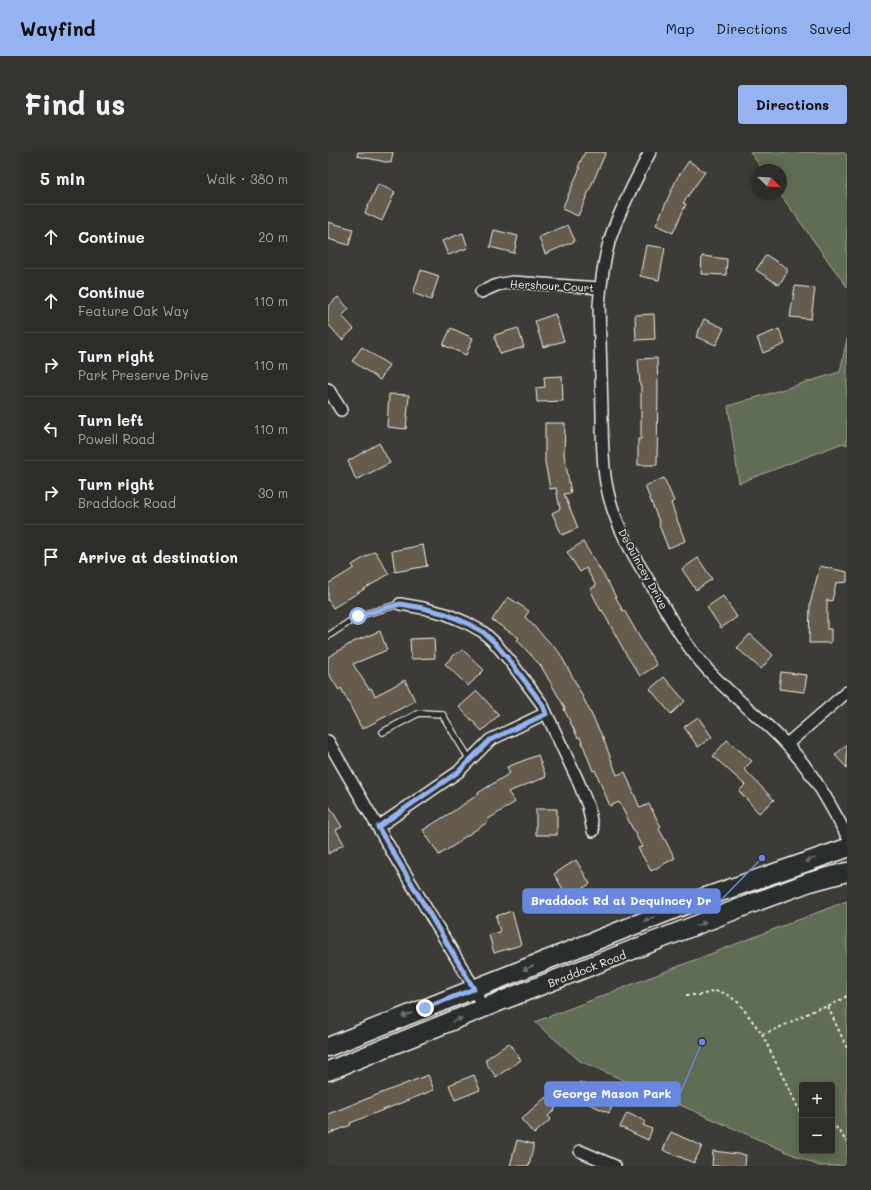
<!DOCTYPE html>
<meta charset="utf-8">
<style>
body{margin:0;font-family:Mali,sans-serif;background:#353431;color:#f1f3f6}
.controls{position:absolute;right:12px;bottom:12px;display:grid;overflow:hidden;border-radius:4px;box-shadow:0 2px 10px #0003}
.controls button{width:36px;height:36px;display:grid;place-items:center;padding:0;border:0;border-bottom:1px solid #484846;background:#2d2c29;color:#f1f3f6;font:20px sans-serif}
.compass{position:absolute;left:423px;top:12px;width:36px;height:36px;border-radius:50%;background:#2d2c29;box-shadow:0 2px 10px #0003;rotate:114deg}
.stop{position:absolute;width:12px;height:12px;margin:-9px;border:3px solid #95b2f1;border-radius:50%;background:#fff}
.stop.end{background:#95b2f1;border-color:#fff;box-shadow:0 1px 4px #0008}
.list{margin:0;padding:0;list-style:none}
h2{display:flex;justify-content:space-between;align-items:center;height:52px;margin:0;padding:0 16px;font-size:17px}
h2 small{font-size:13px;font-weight:400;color:#a7a7a8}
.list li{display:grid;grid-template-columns:26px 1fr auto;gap:12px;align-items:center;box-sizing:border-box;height:64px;padding:0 16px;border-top:1px solid #484846}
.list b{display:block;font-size:15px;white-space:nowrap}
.list p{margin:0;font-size:13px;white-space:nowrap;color:#a7a7a8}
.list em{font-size:13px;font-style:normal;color:#a7a7a8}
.icon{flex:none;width:22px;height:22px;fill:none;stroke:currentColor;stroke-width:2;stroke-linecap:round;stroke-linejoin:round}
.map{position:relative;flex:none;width:519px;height:1014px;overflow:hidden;border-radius:4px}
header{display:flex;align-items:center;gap:24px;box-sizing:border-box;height:56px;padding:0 20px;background:#95b2f1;color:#111}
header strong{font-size:19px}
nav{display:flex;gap:22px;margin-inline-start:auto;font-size:14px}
.intro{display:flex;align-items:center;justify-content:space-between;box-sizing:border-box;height:96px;padding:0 24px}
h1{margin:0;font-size:28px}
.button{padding:10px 18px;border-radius:4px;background:#95b2f1;color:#111;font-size:14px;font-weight:700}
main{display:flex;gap:24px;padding:0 24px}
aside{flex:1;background:#2d2c29;border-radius:4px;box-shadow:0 2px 10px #0003}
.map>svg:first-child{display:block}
</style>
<header>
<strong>Wayfind</strong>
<nav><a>Map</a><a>Directions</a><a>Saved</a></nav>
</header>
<div class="intro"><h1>Find us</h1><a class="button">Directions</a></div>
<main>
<aside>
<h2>5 min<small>Walk · 380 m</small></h2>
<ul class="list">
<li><svg class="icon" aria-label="ahead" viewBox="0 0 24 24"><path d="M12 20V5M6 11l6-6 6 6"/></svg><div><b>Continue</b></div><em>20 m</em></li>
<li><svg class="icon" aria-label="ahead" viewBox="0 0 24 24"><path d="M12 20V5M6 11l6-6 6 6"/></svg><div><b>Continue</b><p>Feature Oak Way</p></div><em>110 m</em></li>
<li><svg class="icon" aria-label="right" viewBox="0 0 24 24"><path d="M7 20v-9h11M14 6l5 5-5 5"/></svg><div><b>Turn right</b><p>Park Preserve Drive</p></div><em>110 m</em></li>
<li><svg class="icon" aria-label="left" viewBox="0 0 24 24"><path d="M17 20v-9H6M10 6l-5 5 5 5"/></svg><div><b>Turn left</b><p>Powell Road</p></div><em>110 m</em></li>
<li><svg class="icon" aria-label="right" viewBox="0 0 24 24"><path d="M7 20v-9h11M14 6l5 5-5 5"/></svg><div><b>Turn right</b><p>Braddock Road</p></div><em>30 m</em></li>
<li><svg class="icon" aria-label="arrive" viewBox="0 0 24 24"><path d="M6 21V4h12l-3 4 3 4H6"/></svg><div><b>Arrive at destination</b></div></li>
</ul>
</aside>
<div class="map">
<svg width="519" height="1014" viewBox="0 0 519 1014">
<rect width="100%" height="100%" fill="#3c3b37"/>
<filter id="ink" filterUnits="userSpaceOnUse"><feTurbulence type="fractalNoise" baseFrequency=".025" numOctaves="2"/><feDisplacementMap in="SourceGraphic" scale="8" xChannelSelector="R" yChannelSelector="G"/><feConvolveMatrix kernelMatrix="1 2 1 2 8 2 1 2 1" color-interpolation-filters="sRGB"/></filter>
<g filter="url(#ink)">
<path fill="#616c52" stroke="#aaae9d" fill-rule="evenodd" d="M422,0h97v135l-67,-93h1v-24h-18z
M519,187v106l-4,-2 -104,40 -11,-77 112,-34z
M519,749v265h-28l-239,-105 -45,-39zM474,933h30v66h-30z"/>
<path fill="#665b4d" stroke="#f4f1e8" d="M30,0h35l-2,11 -34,-7z
M257,0h21l-28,64 -16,-7 18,-41 -2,-1z
M361,9l16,11 -22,31 3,1 -13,29 -17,-8 21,-47z
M50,32l17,8 -13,29 -17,-8z
M0,70l25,7 -4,16 -21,-6z
M240,73l7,16 -30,13 -6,-17z
M166,78l24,6 -4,17 -24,-6z
M135,81l5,15 -20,7 -6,-14z
M318,93l19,3 -6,32 -19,-4z
M438,103l21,13v4l-8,13 -23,-15z
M374,104l25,3 -1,16 -25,-1z
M93,118l18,6 -8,24 -18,-7z
M467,134l20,2 -4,31 -21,-2z
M10,145l11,12 -7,7 12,13 -12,11 -14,-16v-18z
M227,162l9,27 -21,6 -8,-26z
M326,162l1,25 -19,1 -1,-25z
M376,167l20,9 -8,17 -20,-8z
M123,176l22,10 -7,17 -23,-10z
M190,176l6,19 -24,7 -5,-15v-4z
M451,177l6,15 -22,9 -6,-15z
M34,195l27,18 -9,15 -28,-19z
M329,206l1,28 -1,79h-19v-26h3v-54h-1l-2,-26z
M234,224l1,25 -26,1 -1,-14 9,-1 -1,-10z
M61,242l20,1 -3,34 -19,-2z
M217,271h20l-1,31 7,39 -7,1 14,34 -16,7 -10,-22 8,-4 -4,-21 -6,1 -5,-27z
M51,291l11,20 -34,17 -8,-19z
M336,326l10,23 -3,2 14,38 -17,7 -9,-23 1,-1 -15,-38z
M255,390l26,42 14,27 1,-1 20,35 13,20 -17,11 -13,-20 -25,-46 -1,1 -11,-22 6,-3 -10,-18 -6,4 -13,-20z
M95,393l4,21 -32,6 -3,-21z
M47,399l14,23 -56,34 -5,-8v-16l26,-16 -2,-3z
M370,406l14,21 -16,11 -14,-21z
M492,414l27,6v10l-11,1 -4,18 -5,-1v29h4v14h-22l1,-39z
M395,444l14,21 -16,11 -14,-21z
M180,445l21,14 -4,6 34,35 18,33 26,53 14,37 8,-3 15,36 9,-4 12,23 -2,2 16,29 -24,13 -13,-23 4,-1 -23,-45 -9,4 -15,-36 -2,1 -13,-34 -2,1 -14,-29 1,-1 -24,-42 -24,-26 2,-2 -27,-18z
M52,479l7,19 -34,14 16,25 2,-1 4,8 30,-16 10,21 -53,28 -21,-41 -2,2 -11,-17v-16l27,-16z
M422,482l23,21 -12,14 -24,-21z
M106,486l1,20 -24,1 -1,-20z
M135,498l21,20 -16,16 -23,-22 9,-9z
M453,520l26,3 -3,17 -25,-3z
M336,525l21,24 -14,13 -21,-25z
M149,539l22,24 -17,16 -23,-24z
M370,565l14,20 -14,10 -14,-20z
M399,588l25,21 -8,8 30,31 -15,13 -20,-22 6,-6 -32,-29z
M519,592v24l-12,-13z
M210,603l8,22 -38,15 7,10 -28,18 1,2 -28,18 1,1 -22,14 -16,-25 29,-18 27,-18 -1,-1 32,-20 -3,-6z
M0,652l14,23 -6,3 8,14 -16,10z
M208,657h21v26h-21z
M248,708l14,24 -22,13 -14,-23z
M184,759l9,34 -27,8 -5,-18 11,-3 -4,-16z
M181,891l12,17 -25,17 -10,-14v-4z
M100,923l6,15 -84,33 1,2 -23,9v-20z
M146,923l6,15 -25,10 -6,-15z
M252,930l36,16 -7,15 -35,-16z
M218,945l9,9v4l-7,6 3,3 -17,15 -13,-15z
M299,961l18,8 -2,4 9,4 -4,11 -28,-13z
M343,980l31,14 -8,17 -31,-13z
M189,988l16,4v4l-4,18h-19z
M385,999l33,4 -1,11h-33z"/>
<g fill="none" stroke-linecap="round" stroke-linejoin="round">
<g stroke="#f4f1e8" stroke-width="8">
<path id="service" d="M0,484l30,-20 42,-12
M55,580l36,-19 23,1 28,46"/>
</g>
<g stroke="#f4f1e8" stroke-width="14">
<path id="minor" d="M322,0c-13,26 -28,53 -38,81 -8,23 -11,48 -13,72 1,36 2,72 3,107 0,24 0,48 4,71 7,40 28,74 49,108 15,27 30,54 51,77 24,27 55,49 80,76 26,26 44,60 61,92
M153,140l16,-7 15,-3 88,6
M0,237l13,21
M72,452l23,4 23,6 21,9 16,9 12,11 15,18 32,43 36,77 10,25 5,25
M0,589l66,114 81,134 7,20
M459,592l60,-52
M50,675l80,-55 32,-32 56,-27
M252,999l35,15"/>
</g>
<g stroke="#f4f1e8" stroke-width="21">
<path id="primary" d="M0,895l372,-148 147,-51
M0,919l173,-70 252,-98 57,-21 37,-10"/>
</g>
<path stroke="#f4f1e8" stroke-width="2" stroke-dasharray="3 3" stroke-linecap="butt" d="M358,843h15l13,-4 11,2 14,10 23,31 10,-3 47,-23 9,-1 19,-11
M500,855l19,41
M434,882l40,82
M504,970l15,20"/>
<use href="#service" stroke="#2a2d2e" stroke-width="5.5"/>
<use href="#minor" stroke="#2a2d2e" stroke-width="11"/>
<use href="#primary" stroke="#2a2d2e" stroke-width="18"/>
</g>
<defs><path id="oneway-solid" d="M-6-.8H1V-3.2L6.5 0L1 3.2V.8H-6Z"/></defs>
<g fill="#71726f">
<use href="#oneway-solid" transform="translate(482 708) rotate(161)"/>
<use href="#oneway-solid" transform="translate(321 767) rotate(158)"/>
<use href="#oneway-solid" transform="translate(373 772) rotate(-22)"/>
<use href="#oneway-solid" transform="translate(200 816) rotate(158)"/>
<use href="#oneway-solid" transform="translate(79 863) rotate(158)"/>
<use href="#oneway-solid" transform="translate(129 868) rotate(-22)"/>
</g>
</g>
<g fill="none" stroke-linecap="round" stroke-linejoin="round" filter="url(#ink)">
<path stroke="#95b2f1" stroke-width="5" d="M30,464l42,-12 23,4 23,6 21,9 16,9 12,11 15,18 32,43 4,10 -56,26 -32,32 -80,55 96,162 -49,19"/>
</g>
<g text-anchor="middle" stroke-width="3" stroke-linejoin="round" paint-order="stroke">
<g font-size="11" fill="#f4f1e8" stroke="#2a2d2e">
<text transform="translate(224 134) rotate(3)" y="4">Hershour Court</text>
<text transform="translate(315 417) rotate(61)" y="4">DeQuincey Drive</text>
<text transform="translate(259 817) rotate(-21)" y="4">Braddock Road</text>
</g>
</g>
<path fill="none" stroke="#6887de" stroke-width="1.5" d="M434 706L392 749M374 890L352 942"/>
<g fill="#6887de" stroke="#2a2d2e" stroke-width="1.5">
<circle cx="434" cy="706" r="4"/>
<circle cx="374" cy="890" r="4"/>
</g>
<g fill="#6887de" stroke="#6887de" stroke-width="1.5">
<rect x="195" y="737" width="197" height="24" rx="4"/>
<rect x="217" y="930" width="135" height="24" rx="4"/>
</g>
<g font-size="12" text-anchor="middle" font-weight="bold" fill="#fff">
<text x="293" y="753">Braddock Rd at Dequincey Dr</text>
<text x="284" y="946">George Mason Park</text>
</g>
</svg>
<div class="controls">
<button>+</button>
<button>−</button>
</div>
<svg class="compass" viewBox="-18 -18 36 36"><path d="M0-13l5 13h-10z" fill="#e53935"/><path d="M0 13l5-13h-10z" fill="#a7a7a8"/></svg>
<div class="stop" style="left:30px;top:464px"></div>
<div class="stop end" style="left:97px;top:856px"></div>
</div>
</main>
